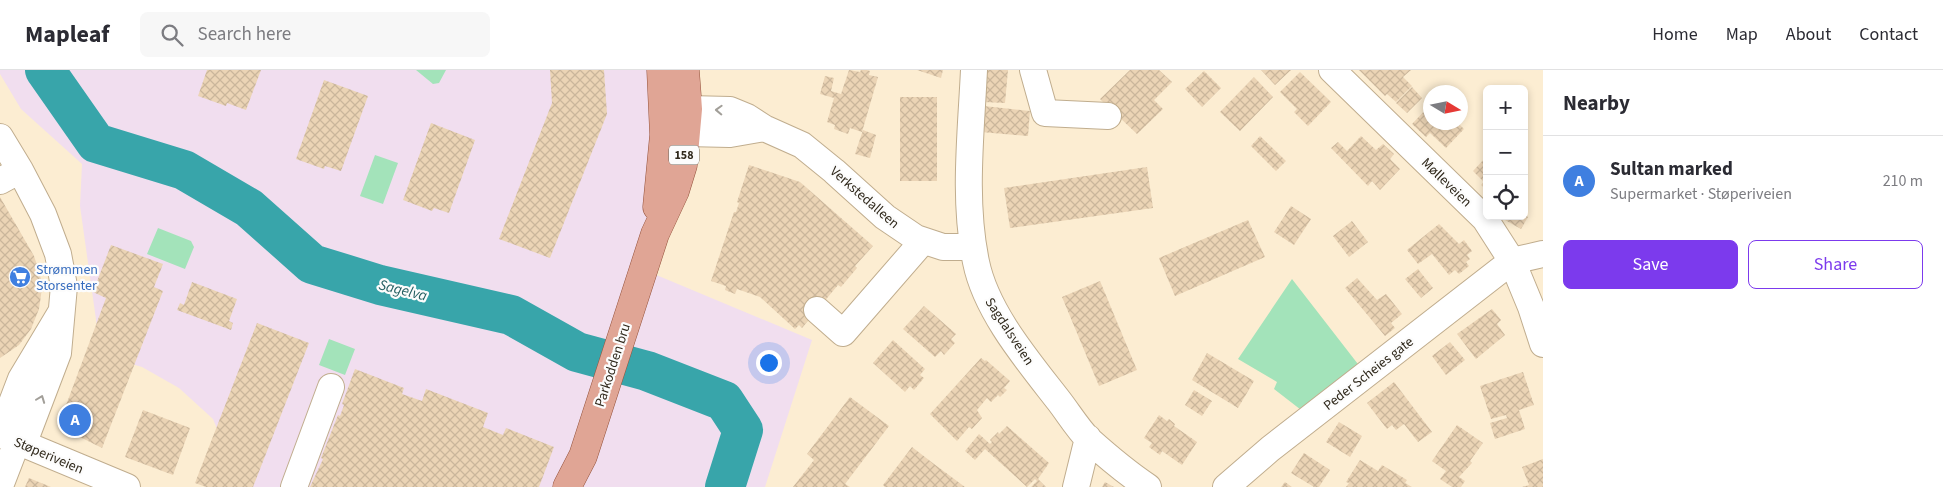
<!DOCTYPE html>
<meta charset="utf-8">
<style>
body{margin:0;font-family:"Source Sans 3",sans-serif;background:#f7f7f7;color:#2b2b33}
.controls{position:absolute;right:15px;top:15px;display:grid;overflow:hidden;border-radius:8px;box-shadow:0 2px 8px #0003}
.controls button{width:45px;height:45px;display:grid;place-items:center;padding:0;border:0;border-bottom:1px solid #e1e1e2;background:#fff;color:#2b2b33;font:25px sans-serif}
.compass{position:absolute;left:1423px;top:15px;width:45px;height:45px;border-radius:50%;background:#fff;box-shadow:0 2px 8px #0003;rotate:100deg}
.you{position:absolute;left:768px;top:292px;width:18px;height:18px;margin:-12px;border:4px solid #fff;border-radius:50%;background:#1a73e8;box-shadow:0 0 0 8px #1a73e833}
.badge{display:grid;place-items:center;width:32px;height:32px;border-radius:50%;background:#7c3aed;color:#fff;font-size:16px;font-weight:700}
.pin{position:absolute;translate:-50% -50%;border:2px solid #fff;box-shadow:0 1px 5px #0006}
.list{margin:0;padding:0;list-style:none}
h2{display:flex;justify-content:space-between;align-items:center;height:65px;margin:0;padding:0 20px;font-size:21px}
h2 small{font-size:16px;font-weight:400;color:#7c7c81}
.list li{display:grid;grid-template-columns:32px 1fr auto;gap:15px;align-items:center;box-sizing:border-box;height:90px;padding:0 20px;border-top:1px solid #e1e1e2}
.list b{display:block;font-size:19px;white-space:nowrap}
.list p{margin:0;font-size:16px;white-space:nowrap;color:#7c7c81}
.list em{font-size:16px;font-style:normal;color:#7c7c81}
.actions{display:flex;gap:10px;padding:15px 20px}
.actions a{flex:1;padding:11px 0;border:1px solid #7c3aed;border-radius:8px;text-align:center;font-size:18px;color:#7c3aed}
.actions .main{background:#7c3aed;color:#fff}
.icon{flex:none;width:28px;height:28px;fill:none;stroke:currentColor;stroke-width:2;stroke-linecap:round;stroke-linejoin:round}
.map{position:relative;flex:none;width:1543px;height:417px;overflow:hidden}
header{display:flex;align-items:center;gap:30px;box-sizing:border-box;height:70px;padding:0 25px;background:#fff;border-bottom:1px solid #e1e1e2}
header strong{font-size:24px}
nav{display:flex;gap:28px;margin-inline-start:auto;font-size:18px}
.search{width:350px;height:45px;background:#f7f7f7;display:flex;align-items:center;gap:12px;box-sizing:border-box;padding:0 18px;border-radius:8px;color:#7c7c81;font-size:19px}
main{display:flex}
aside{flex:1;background:#fff}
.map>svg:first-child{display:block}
</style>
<header>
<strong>Mapleaf</strong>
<div class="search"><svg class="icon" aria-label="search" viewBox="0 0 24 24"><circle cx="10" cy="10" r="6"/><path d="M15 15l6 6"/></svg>Search here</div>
<nav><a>Home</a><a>Map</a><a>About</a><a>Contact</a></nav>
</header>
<main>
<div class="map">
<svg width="1543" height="417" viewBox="0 0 1543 417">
<defs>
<pattern id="building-cross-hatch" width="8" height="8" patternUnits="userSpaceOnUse" patternTransform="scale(1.25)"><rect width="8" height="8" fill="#ebd4b5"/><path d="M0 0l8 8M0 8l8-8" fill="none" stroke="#cab69b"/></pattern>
</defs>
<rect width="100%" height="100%" fill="#fcedd2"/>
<path fill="#f1deef" d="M0,0h672l-18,204 158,66 -47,147h-529l-5,-24 -18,-44 -34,-31 -37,-21 -41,-12 -21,-149 2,-42 -61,-55 -21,-35z"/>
<path fill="#a3e3ba" d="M416,0h30l-7,13 -6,1z
M375,85l23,8 -15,41 -23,-8z
M158,158l33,13 3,6 -9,22 -38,-15z
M1292,209l69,89 -56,45 -31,-24 3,-7 -39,-23z
M329,269l26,10 -10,26 -26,-10z"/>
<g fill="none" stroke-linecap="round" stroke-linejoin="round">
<path stroke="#38a5aa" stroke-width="40" d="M45,0l51,73 88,27 65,38 63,56 68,21 131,30 66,37 70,19 77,30 19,29 -18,57"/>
</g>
<path fill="url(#building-cross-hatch)" d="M207,0h54l-15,40 -19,-7 -1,3 -28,-10z
M550,0h54l3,44 -57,144 -51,-19 53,-136z
M849,0l11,2 1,-2h6l3,1 -1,4 9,2 -16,55 -12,-4 -2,6 -14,-5 1,-4 -8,-3 7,-24 -14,-4 5,-18 9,2 -3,13 10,3z
M917,0h26l-2,8z
M986,0h22l-3,33 -22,-1z
M1130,0h29l13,12 -18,18 9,9 -26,25 -37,-35z
M1261,0h30l-16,15z
M1359,0h52l-8,7 9,9 -16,16 -9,-8 -2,2z
M1204,1l17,17 -19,19 -17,-18z
M1300,2l31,30 -23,24 -14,-14 3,-3 -17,-17z
M1254,7l19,20 -33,34 -20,-19z
M324,10l44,16 -27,75 -16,-5 -1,3 -28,-10z
M1412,17l10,11 -15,15 -11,-10z
M900,27h37v84h-37z
M1430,35v17h27l7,7 -18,19 -16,-15 -4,4 -14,-13z
M984,36l46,5 -2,25 -47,-4z
M431,53l44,17 -26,73 -15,-5 -2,3 -29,-11z
M863,60l13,5 -6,23 -15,-4z
M1260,66l26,25 -10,10 -25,-25z
M1361,66l15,14 7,-6 11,10 -4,5 10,10 -20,21 -8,-9 -4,5 -37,-38 7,-6 9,9z
M1487,86v34l-6,-5 3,-3 -11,-11z
M749,95l51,17 73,64 -18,20 2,2 -16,19 -3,-2 -36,43 -3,-3 -4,4 -35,-32 -23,-8 -2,5 -10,-4 1,-4 -15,-5 23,-69h2l3,-9 -2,-1z
M1147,97l6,41 -143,20 -6,-40z
M0,127l34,59 6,18 2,14 -3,21 -8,20 -12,16 -19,13z
M1291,136l20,13 -17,26 -20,-13z
M1524,144l4,3 -7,12 -16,-9 3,-4h16z
M1248,150l17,37 -90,39 -16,-38z
M1352,151l16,21 -19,15 -16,-21z
M1439,154l20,20 5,-4 8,11 -5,4 3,4 -4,3 3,4 -10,8 -4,-4 -6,5 -17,-21 -14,10 -11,-14z
M111,175l52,19 -9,23 9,4 -61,157 -32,-16 -7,-7 -1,-9 44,-118 -13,-6z
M1418,199l15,19 -12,10 -16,-19z
M1357,208l20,22 9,-6 16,20 -11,9 4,5 -10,8 -40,-48z
M1100,211l37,89 -38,16 -37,-89z
M192,212l45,17 -8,22 4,2 -2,7 -54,-20 3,-7 4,2z
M924,236l32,28 -5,5 4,4 -11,12 -3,-4 -6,6 -32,-28z
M1492,239l9,11 -4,4 8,11 -29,24 -19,-25z
M257,253l52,20 -56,144h-47l-11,-4z
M893,270l32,29 -5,6 4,3 -10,12 -4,-4 -5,6 -32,-29z
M1450,272l15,18 -19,15 -14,-19z
M1207,283l47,28 -16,27 -46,-28z
M981,288l4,3 1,-1 24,21 -6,7 3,2 -7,7 -2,-2 -7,7 -4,-4 -10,12 5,8 -10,11 -3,-2 -12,14 -27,-27z
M355,299l49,19 -2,6 20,7 4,-12 62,24 -5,14 20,8 3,-7 48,19 -15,40h-229l13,-28 -2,-1 17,-43 2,1 4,-11 -2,-1z
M1523,302l11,33 -15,5 6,19 -30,10 -5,-16 17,-5 -1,-3 -15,4 -11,-33z
M1394,312l38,50 -14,10 -14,-18 -8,6 -4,-5 -5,4 -20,-26z
M1194,320l18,11 -10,15 -17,-11z
M850,327l39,29 -44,58 5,3h-57l21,-27 -7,-6z
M143,340l47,18 -17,47 -48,-18z
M1159,345l8,6 2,-2 6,5 -1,2 23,16 -15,23 -20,-14 -2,4 -11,-8 3,-4 -8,-5z
M1339,352l23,14 -12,21 -24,-15z
M1457,355l26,18 -13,18 2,2 -13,14 6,4 -4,6h-9l-12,-8 6,-8 -14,-10z
M1007,356l42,37 -11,16 8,8h-15l6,-6 -2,-2 -8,8 -42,-38 -10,11 -10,-9 14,-17 11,10 2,-2 -2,-2 8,-8 1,2z
M912,377l22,17 31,23h-80l-2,-2z
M1304,383l26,17 -11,17h-5l-23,-14z
M1543,389v28h-21l7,-2 -7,-18z
M1360,390l18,11 4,-6 25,15 -2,3 7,4h-66l3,-4 -3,-1z
M29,408l22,9h-26z
M1105,412l9,5h-12z
M1285,412l7,5h-11z"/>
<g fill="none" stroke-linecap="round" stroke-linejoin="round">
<g stroke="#c0ad8e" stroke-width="28">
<path id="minor" d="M974,0c-3,64 -11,130 2,192 10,50 52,99 83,139 10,13 19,28 30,39 19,17 38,33 59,47
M1033,0l12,43 63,3
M1332,0l153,149 27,42 19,46 12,37
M670,48l18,-9 42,1 17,7 17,11 38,17 32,26 51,46 31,21 27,9h30
M667,53l19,10 44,1 34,-6
M0,67l20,33 23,44 15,40 6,32 -6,67 -35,92
M0,111l20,-11
M817,240l26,23 80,-92
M0,364l21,-55 39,-65
M7,367l120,50
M0,416l17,-44
M294,417l37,-100
M1076,417l12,-49
M1226,417l44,-38 242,-188 31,-7"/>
</g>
<g stroke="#95533c" stroke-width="29">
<path id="major" d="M657,137l7,-72 -3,-65
M567,417l16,-31 72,-222 20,-43 8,-26 5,-56 -3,-39"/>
</g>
<use href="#minor" stroke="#fff" stroke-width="26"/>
<use href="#major" stroke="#e0a595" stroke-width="28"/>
</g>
<defs><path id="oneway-chevron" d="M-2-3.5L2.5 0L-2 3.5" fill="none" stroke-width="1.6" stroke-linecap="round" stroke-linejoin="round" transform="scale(1.25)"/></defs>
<g stroke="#a29f99">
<use href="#oneway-chevron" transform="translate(719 40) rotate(-178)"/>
<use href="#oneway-chevron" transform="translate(41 329) rotate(-69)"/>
</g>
<defs>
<g id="supermarket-disc" transform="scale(1.125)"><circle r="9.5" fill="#3f7fe0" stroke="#fcfcfc"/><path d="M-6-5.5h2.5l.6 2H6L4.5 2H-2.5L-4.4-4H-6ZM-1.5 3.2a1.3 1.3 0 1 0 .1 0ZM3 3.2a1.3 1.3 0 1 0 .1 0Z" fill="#fff"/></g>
</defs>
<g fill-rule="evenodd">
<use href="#supermarket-disc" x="20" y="207"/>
</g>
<g text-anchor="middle" stroke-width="4.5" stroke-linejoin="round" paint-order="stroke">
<rect fill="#fcfcfc" stroke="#6d685f" stroke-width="1" x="669" y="75.5" width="30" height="19" rx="4"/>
<g font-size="12" font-weight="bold" fill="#30291c">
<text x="684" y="89">158</text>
</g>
<g font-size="14" fill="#30291c" stroke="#fcfcfc">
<text transform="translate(1447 112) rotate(44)" y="5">Mølleveien</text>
<text transform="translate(865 127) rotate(41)" y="5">Verkstedalleen</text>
<text transform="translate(1010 261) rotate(57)" y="5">Sagdalsveien</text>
<text transform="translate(612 295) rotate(-72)" y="5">Parkodden bru</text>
<text transform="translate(1368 303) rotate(-38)" y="5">Peder Scheies gate</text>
<text transform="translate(49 385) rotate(23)" y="5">Støperiveien</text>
</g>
<g font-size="14" fill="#366cbe" stroke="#fcfcfc" text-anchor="start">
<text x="36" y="204">Strømmen<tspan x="36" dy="16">Storsenter</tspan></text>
</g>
<g font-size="15" font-style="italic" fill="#245f62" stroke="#fcfcfc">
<text transform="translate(403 220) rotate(14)" y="5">Sagelva</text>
</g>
</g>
</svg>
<div class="controls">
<button>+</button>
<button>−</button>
<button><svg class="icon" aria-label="locate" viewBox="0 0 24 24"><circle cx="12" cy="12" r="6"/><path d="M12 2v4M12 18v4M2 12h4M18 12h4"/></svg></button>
</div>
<svg class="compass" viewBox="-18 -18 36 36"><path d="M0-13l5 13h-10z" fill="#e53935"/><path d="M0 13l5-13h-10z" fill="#7c7c81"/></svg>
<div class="you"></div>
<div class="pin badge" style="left:75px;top:350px;background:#3f7fe0">A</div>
</div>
<aside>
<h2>Nearby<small></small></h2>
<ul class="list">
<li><span class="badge" style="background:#3f7fe0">A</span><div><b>Sultan marked</b><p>Supermarket · Støperiveien</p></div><em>210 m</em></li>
</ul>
<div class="actions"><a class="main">Save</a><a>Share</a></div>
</aside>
</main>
